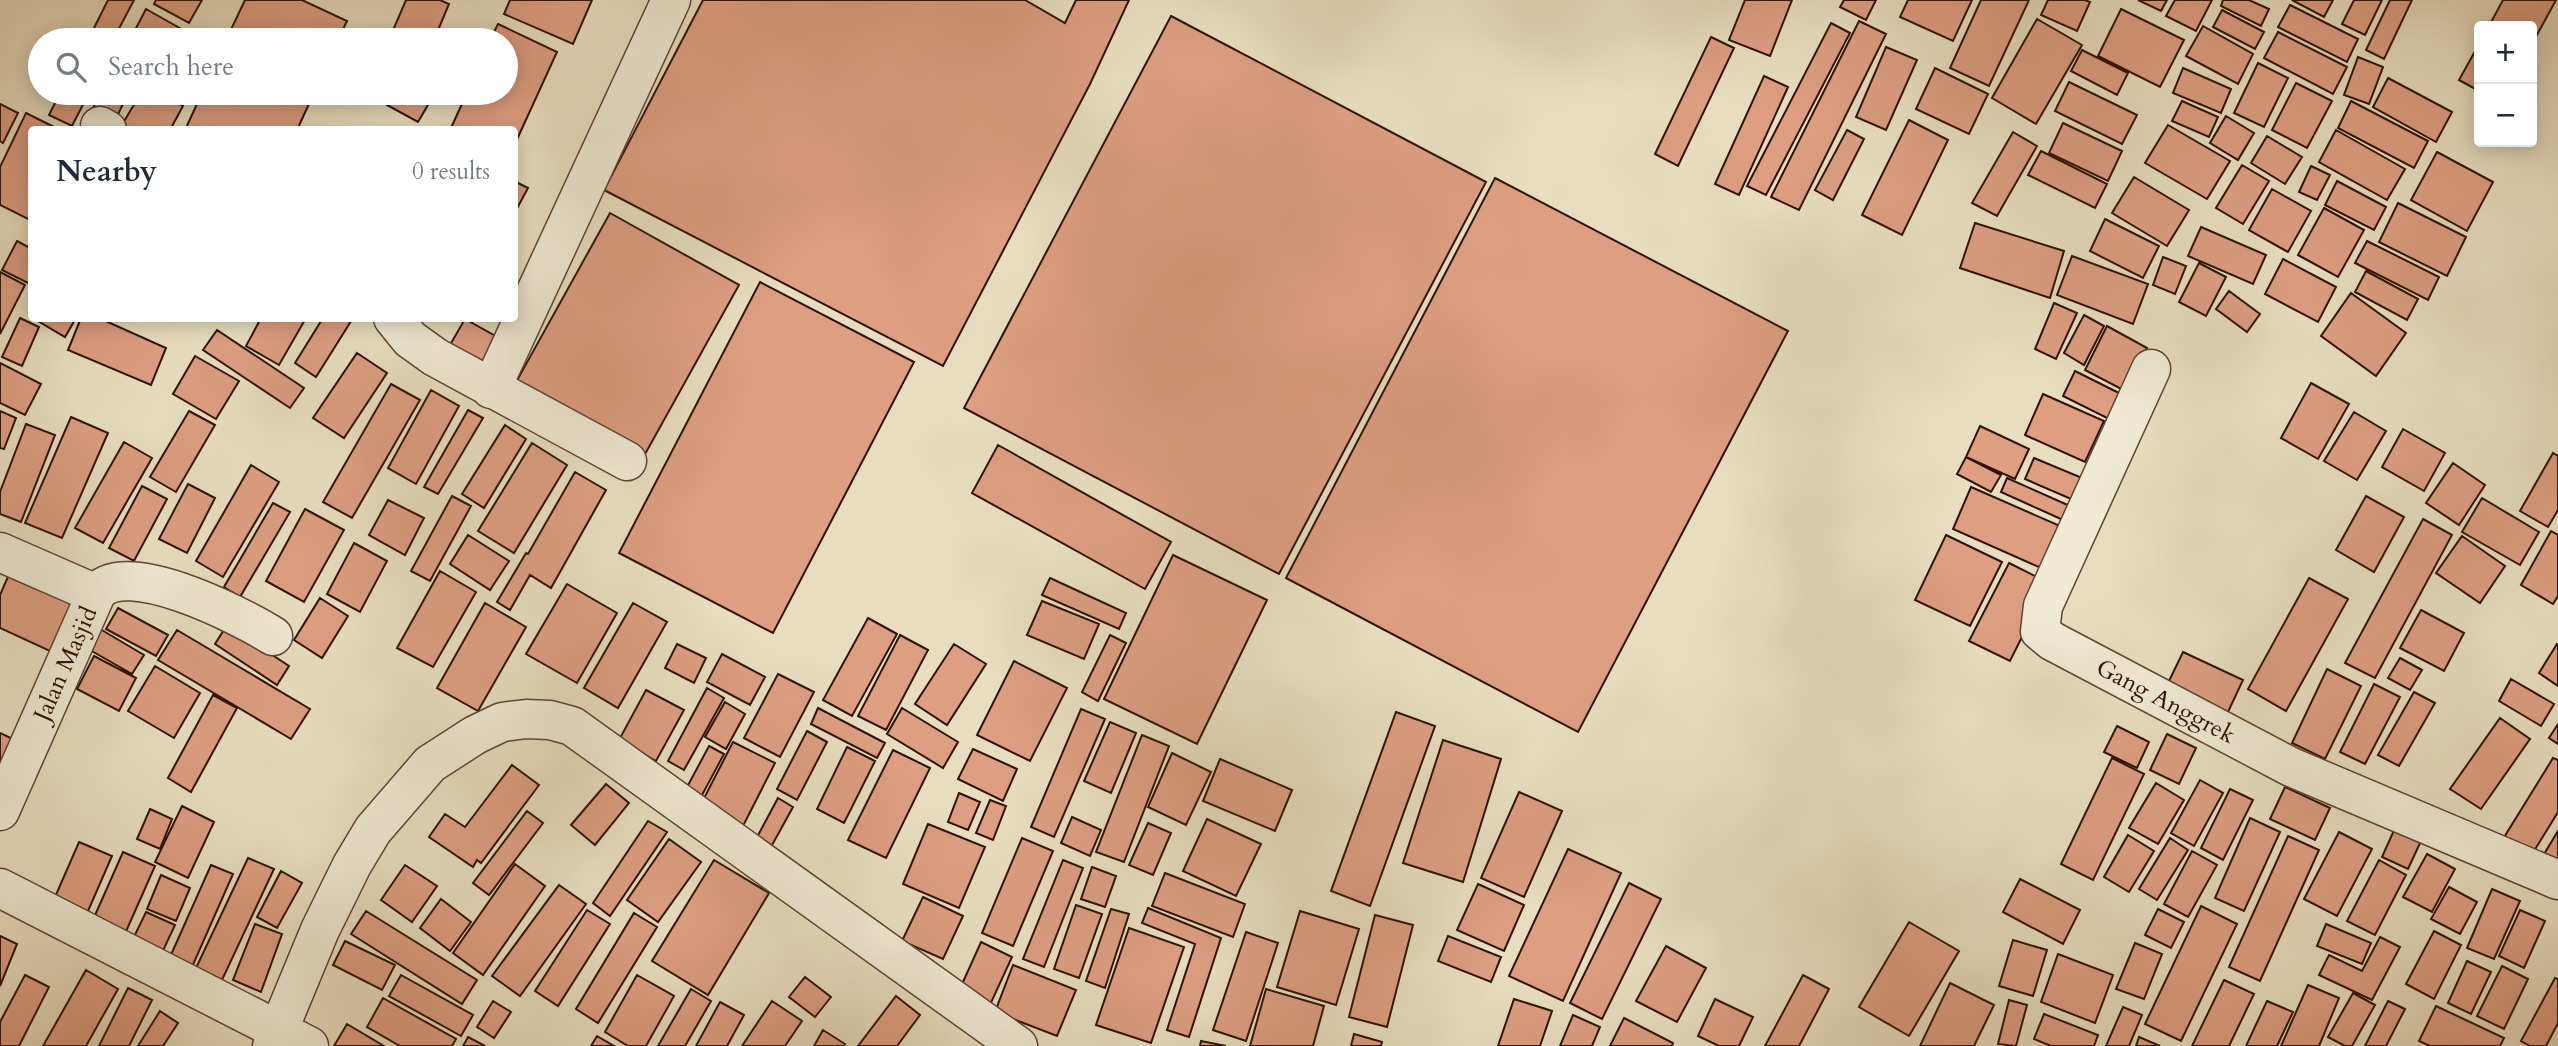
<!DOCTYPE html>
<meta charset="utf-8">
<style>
body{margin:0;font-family:Cardo,serif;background:#f6f6f7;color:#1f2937}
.controls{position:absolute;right:21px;top:21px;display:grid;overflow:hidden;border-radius:7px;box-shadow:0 4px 18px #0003}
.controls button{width:63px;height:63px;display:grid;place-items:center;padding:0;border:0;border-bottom:2px solid #e0e1e3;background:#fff;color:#1f2937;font:35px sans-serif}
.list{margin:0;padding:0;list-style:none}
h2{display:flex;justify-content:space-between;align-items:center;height:91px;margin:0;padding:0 28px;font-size:30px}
h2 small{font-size:23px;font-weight:400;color:#747a83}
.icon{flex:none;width:38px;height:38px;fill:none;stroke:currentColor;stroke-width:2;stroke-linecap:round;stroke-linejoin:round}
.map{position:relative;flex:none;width:2558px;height:1046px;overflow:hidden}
.search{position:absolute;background:#fff;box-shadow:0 4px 18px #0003;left:28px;top:28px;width:490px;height:77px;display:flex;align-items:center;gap:18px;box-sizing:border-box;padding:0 24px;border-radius:38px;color:#747a83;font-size:26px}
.panel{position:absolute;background:#fff;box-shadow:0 4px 18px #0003;left:28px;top:126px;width:490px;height:196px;border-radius:7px}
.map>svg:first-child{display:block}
</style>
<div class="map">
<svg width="2558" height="1046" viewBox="0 0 2558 1046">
<rect width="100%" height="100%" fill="#e8debf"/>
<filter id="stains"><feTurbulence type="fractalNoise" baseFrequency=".00286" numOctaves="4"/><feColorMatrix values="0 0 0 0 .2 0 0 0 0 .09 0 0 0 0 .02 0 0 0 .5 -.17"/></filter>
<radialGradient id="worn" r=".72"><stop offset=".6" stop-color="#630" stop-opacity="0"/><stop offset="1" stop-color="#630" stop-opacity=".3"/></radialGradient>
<path fill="#dd9e82" stroke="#2f1103" stroke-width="2" d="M108,0h26l-21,40h-25z
M156,0h46l-13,23 -35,-19z
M245,0h57l45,21 -9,19h-112z
M406,0h34l9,4 -15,36h-30l-13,-5z
M510,0h82l-19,44 -69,-30z
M703,0h322l40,23 11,-23h53l-39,84 -147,282 -339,-176z
M1745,0h47l-22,56 -41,-16z
M1844,0h32l-10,20 -26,-13z
M1908,0h64l-19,41 -53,-24z
M1981,0h48l-40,86 -39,-18z
M2048,0h37l5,2 -13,29 -36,-16z
M2138,0h29l-6,11z
M2175,0h37l-16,31 -30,-15z
M2223,0h26l20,9 -8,17 -40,-20z
M2292,0h41l-9,17z
M2354,0h28l-17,35 -23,-11z
M2390,0h22l-28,59 -18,-9z
M2503,0h53l-24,44v-18h-43z
M2290,5l68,34 -11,23 -69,-35z
M146,9l53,30 -1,1h-57l-9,-4z
M2121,9l63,31 -24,47 -62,-31z
M2222,10l42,22 -9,17 -42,-22z
M1171,16l315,166 -207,392 -315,-166z
M2037,19l45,26 -46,79 -44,-26z
M1859,21l27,13 -87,176 -28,-13z
M1831,23l19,10 -84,162 -19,-9z
M498,24l59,28 -43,94v-16h-64l17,-37h39v-53h-16z
M2203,26l50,28 -15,30 -52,-28z
M2278,32l69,35 -14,27 -69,-36z
M1711,37l23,11 -56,118 -23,-12z
M2479,44v47l-20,-11z
M1886,47l31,13 -31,70 -30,-13z
M2082,50l46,23 -11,22 -46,-24z
M2358,57l25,10 -14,37 -25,-9z
M2258,63l30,15 -24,49 -30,-14z
M1935,68l53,26 -19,40 -53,-25z
M2183,68l48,21 -10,24 -48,-20z
M1764,76l24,11 -49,108 -24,-11z
M2388,78l64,34 -16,30 -63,-35z
M2069,82l68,33 -15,29 -67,-33z
M2296,83l36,18 -25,47 -35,-18z
M60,93h29l-17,33 -23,-11z
M100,93h28l-13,28 -23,-11z
M141,93h18l24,13 -13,24 -50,-2z
M202,93h112l-17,37h-112z
M394,93h41l-17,29 -31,-17z
M2182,101l36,16 -9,20 -37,-16z
M2351,101l77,40 -14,27 -76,-40z
M0,104l18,9 -15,30 -3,-2z
M26,113l34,17h-28v91l-32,-16v-38z
M2226,116l28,17 -16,27 -28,-17z
M1909,120l39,20 -46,95 -40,-20z
M2063,123l59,28 -14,30 -59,-28z
M2168,125l62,36 -23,38 -62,-36z
M1847,130l17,9 -31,61 -18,-10z
M2336,130l69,39 -18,31 -68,-38z
M2013,132l24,14 -40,70 -25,-13z
M2267,136l35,21 -17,27 -34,-21z
M2041,151l66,33 -12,24 -67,-33z
M2437,152l56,30 -26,49 -56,-31z
M2242,165l27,16 -26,43 -27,-16z
M2311,166l19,9 -13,25 -18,-8z
M2134,177l55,33 -22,36 -55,-33z
M1495,178l293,153 -210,401 -292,-154z
M514,181l14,7 -14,26z
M2337,181l49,26 -12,23 -49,-25z
M2272,189l39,22 -23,41 -39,-22z
M2398,203l68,34 -19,39 -68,-34z
M2324,208l40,22 -26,47 -40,-22z
M610,213l129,72 -95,171 -129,-72z
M2105,219l54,27 -16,32 -53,-27z
M1975,223l89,28 -14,47 -90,-30z
M2201,227l65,28 -13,29 -65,-28z
M17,241l15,8v36l-30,-15z
M2367,241l72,36 -11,23 -73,-37z
M2072,256l76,28 -15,40 -76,-29z
M2163,257l23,9 -11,28 -22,-9z
M2283,259l53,28 -18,35 -53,-28z
M2199,263l27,14 -20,39 -27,-14z
M2366,271l52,28 -11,21 -52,-28z
M0,272l25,13 -25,49z
M760,282l154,80 -141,271 -154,-80z
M2229,291l31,23 -13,18 -31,-23z
M2351,293l55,40 -30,43 -55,-40z
M2054,303l23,10 -21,46 -21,-10z
M2084,315l20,11 -20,39 -20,-12z
M20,318l19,9 -17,39 -20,-9z
M39,318h37l-11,19 -27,-16z
M81,318h18l67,30 -15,37 -83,-35z
M261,318h45l-27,47 -33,-19z
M323,318h30l-37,59 -21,-14z
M465,319l43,24 -17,31 -44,-24z
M2107,326l40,22 -22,43 -40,-21z
M217,330l87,58 -14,20 -87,-58z
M357,353l30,20 -43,65 -31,-20z
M195,356l44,25 -23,38 -43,-25z
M0,363l41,21 -16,31 -25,-12z
M2075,371l56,28 -12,25 -56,-28z
M2311,383l38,21 -31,55 -37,-21z
M391,384l29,16 -68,118 -29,-16z
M431,390l28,16 -43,78 -28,-16z
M2043,394l61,27 -19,41 -60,-27z
M468,410l15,8 -45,76 -14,-7z
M0,411l16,7 -12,31 -4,-1z
M189,411l26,14 -39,67 -26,-15z
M2354,412l32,19 -29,49 -33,-19z
M71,417l37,16 -46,105 -37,-15z
M26,424l29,11 -34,87 -21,-8v-22z
M505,425l21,14 -42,69 -22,-14z
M1980,426l49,23 -14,30 -49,-22z
M2403,429l42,24 -21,38 -42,-24z
M124,442l28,16 -49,85 -28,-15z
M532,443l35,22 -53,88 -36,-22z
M998,445l173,97 -26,47 -173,-96z
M2553,453l5,3v54l-10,17 -28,-16z
M1966,457l35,18 -10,17 -34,-18z
M2034,458l53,22 -9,22 -53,-23z
M2453,463l32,22 -26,40 -33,-22z
M251,465l28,17 -56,95 -27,-16z
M575,472l31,18 -55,98 -21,-13 -20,35 -13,-8 29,-49 2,1z
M2007,478l63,28 -7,14 -62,-28z
M188,484l27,14 -28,55 -28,-14z
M142,486l25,13 -33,62 -25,-13z
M1971,487l89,39 -19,42 -88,-39z
M452,496l19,10 -41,75 -19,-10z
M2366,496l38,21 -30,55 -38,-22z
M2482,498l57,34 -19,33 -58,-33z
M388,500l36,18 -19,37 -36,-20z
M273,503l17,9 -50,85 -16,-10z
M305,509l39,21 -40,72 -38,-21z
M2423,519l29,16 -77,143 -30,-15z
M2551,531l7,4v61l-5,8 -32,-19z
M468,535l41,26 -19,29 -40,-26z
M1946,535l56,27 -32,64 -55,-26z
M2462,536l43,30 -25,37 -44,-30z
M354,543l33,18 -27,51 -33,-18z
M1173,555l94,45 -70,144 -93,-45z
M2009,563l40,20 -39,78 -41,-20z
M440,571l36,21 -43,75 -36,-19z
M10,572l65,30 -23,50 -52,-24v-33z
M1050,578l76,35 -7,16 -77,-34z
M2309,578l39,21 -62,112 -38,-22z
M567,584l50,29 -40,70 -51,-29z
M320,598l28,18 -26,42 -28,-18z
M1042,601l57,23 -15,35 -57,-24z
M485,603l41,24 -48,84 -41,-23z
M633,603l34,19 -49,86 -34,-20z
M118,608l50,27 -12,21 -50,-27z
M2421,610l43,23 -20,38 -44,-23z
M868,618l29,16 -45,82 -29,-16z
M227,625l62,41 -12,19 -62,-41z
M95,626l49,29 -12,19 -49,-28z
M177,630l133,79 -19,30 -133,-79z
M900,635l28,15 -42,80 -28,-14z
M1110,635l16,8 -28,58 -16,-9z
M677,644l29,14 -12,25 -29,-15z
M954,644l32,20 -39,61 -32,-21z
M2557,644h1v42l-19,-13z
M2183,652l60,28 -15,32 -60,-29z
M722,654l43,23 -15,28 -43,-23z
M94,656l42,22 -17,33 -42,-22z
M2400,658l22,12 -12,20 -22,-12z
M1014,661l53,27 -37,73 -53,-26z
M155,666l45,27 -26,45 -46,-27z
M2327,669l34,17 -36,73 -33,-16z
M778,674l36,18 -34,65 -36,-19z
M2511,679l43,25 -13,22 -42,-25z
M2374,684l26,13 -35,67 -25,-12z
M707,688l17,10 -40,72 -16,-9z
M646,690l38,20 -28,51 -37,-21z
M2414,692l21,11 -36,63 -21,-11z
M213,695l24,13 -46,84 -23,-14z
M725,702l20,12 -19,35 -21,-12z
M818,708l67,35 -8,15 -66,-34z
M902,708l56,34 -15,26 -56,-34z
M1081,709l24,10 -51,118 -23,-10z
M1396,712l39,14 -65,180 -39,-15z
M2500,718l30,21 -49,70 -31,-20z
M1110,722l26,11 -25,60 -27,-12z
M2558,724v20l-9,-6z
M2117,726l32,16 -12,26 -33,-16z
M807,731l20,11 -30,58 -20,-11z
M0,733l19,9 -19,36z
M2167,734l29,14 -17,36 -29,-14z
M1142,735l27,11 -45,116 -28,-10z
M1443,740l58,19 -38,123 -60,-19z
M733,742l42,21 -34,67 -42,-22z
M709,746l15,8 -23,43 -15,-8z
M847,747l28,14 -31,62 -27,-14z
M973,749l44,20 -14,32 -45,-22z
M893,750l37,18 -44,90 -38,-18z
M1172,753l39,19 -25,53 -38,-18z
M2112,758l32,16 -51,106 -32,-16z
M2553,758l5,2v52l-27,44 -28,-17z
M1220,759l72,31 -17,41 -72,-30z
M512,765l27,20 -58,78 -4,-3 -4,7 -44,-30 16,-23 20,13z
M2200,780l23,13 -29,53 -23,-13z
M2156,783l28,17 -26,44 -29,-16z
M606,784l23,19 -34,42 -24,-20z
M2285,787l45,21 -15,32 -45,-21z
M2230,789l23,11 -30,60 -22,-12z
M1519,792l43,19 -38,86 -43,-19z
M959,793l21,9 -12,28 -20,-8z
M778,798l15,9 -22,40 -15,-8z
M990,800l16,6 -13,34 -17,-7z
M182,806l32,16 -26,56 -33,-16z
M150,809l22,10 -12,30 -23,-10z
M527,811l16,12 -54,72 -16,-12z
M1072,817l29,13 -11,26 -29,-13z
M2250,818l30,14 -36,79 -29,-13z
M1207,819l54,25 -25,52 -53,-25z
M648,821l19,11 -57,84 -17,-13z
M1148,823l23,10 -18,42 -24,-10z
M928,824l57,23 -26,61 -56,-24z
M2395,828l26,13 -13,28 -26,-12z
M2558,831v38l-17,-10z
M2339,832l33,17 -35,67 -33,-17z
M2128,835l26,16 -25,41 -25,-15z
M2288,836l31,14 -59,131 -31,-14z
M1022,838l31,13 -40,95 -31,-13z
M2170,838l18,12 -31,50 -18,-11z
M669,839l32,23 -43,60 -31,-22z
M79,842l33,14 -27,62 -33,-14z
M1568,849l53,24 -58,128 -54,-25z
M2192,851l25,14 -29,52 -24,-13z
M123,852l32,14 -31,70 -32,-14z
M2427,854l28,15 -23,43 -29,-15z
M248,858l26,11 -52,111 -26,-12z
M714,860l55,33 -61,102 -56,-34z
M1063,860l20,8 -39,99 -21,-8z
M2379,860l27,15 -31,60 -28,-14z
M515,864l30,22 -62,89 -30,-22z
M211,865l22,9 -41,93 -22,-10z
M405,865l32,21 -25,36 -31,-22z
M1092,867l24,9 -11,31 -24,-8z
M281,871l21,12 -25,45 -20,-11z
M1165,873l80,31 -12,33 -81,-31z
M161,875l29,13 -14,33 -29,-12z
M2020,879l60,31 -17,34 -60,-32z
M1629,883l32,16 -59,120 -32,-16z
M1478,884l46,21 -20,46 -47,-21z
M559,885l27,19 -66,92 -28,-20z
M2449,887l28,15 -17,32 -29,-15z
M2492,889l28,12 -26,58 -27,-11z
M923,897l40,19 -20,43 -41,-18z
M441,899l30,23 -21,29 -30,-23z
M1076,905l26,9 -23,64 -25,-9z
M2201,906l36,18 -56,117 -36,-17z
M1148,908l73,30 -32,99 -22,-7 28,-86 -53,-21z
M1111,909l18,5 -24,74 -19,-7z
M2158,909l26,13 -13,26 -26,-13z
M587,910l23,14 -52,82 -23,-15z
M2520,910l25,11 -21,47 -25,-12z
M366,911l111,69 -15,24 -111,-70z
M1300,911l59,18 -23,76 -59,-18z
M146,912l29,13 -14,30 -29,-14z
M634,913l23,14 -59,96 -22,-14z
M1375,915l38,10 -26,102 -38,-10z
M1909,922l50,29 -50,85 -50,-29z
M255,924l27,10 -21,58 -28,-12z
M2326,924l45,19 -9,21 -45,-18z
M1129,928l55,19 -33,96 -55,-18z
M2434,931l27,14 -27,54 -28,-15z
M1246,932l32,11 -32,98 -33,-11z
M0,936l17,8 -17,42z
M1448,936l53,21 -10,25 -53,-21z
M2380,937l20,10 -28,53 -53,-25 10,-20 33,16z
M2013,940l34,10 -14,46 -34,-10z
M345,941l50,24 -13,25 -49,-25z
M981,942l31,15 -23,50 -31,-14z
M2135,943l27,11 -18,45 -28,-10z
M1666,946l40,22 -29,54 -41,-21z
M2058,954l55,21 -18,48 -54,-21z
M2467,961l24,11 -20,42 -23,-11z
M1013,965l63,25 -19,46 -62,-24z
M2502,966l26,13 -24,50 -27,-13z
M86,970l32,19 -32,57h-43z
M25,975l24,12 -30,59h-19v-24z
M401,975l72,40 -12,21 -72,-40z
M637,975l37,21 -28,50h-18l-23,-14z
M1803,975l26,14 -30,57h-34z
M805,977l26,20 -16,20 -26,-20z
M2555,978l3,1v44l-12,23h-16l-9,-5z
M2224,980l30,14 -25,52h-37z
M1950,983l44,22 -20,41h-54z
M2308,985l31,13 -20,48h-38z
M128,988l24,12 -23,46h-30z
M691,989l20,12 -26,45h-27z
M1266,989l58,17 -11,40h-63z
M2353,993l22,12 -23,41h-7l-17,-9z
M896,996l24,19 -23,31h-39z
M383,998l73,41 -4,7h-52l-33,-19z
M1514,999l38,12 -12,35h-42z
M1715,999l38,18 -14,29h-20l-21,-10z
M2009,1000l18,5 -11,41 -18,-2z
M493,1001l18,11 -17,26 -17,-11z
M772,1001l30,20 -17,25h-43z
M2267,1001l26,11 -16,34h-31z
M2388,1001l17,8 -19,37h-21z
M720,1002l24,13 -17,31h-31z
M2436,1006l68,32 -4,8h-70l-11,-5z
M2123,1007l19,8 -13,31h-23z
M160,1011l18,12 -15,23h-25z
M2044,1014l54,21 -4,11h-43l-17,-7z
M1573,1015l27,12 -8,19h-32z
M1624,1018l49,25 -1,3h-62z
M347,1024l37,22h-50z
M823,1030l22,14 -1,2h-30z
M1354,1034l28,8 -1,4h-30z
M597,1036l17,10h-23z
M468,1037l17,9h-22z
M2139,1037l21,9h-24z
M1201,1041l25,5h-26z"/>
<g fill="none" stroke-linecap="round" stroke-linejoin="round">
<g stroke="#5d4432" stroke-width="41">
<g id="minor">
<path d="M100,126l7,4"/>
<path d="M393,318l17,21 25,18 192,104"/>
<path id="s1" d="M2151,369l-108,237 -3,25 12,10 239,126 267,113"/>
<path d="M491,389l180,-389"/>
<path d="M0,552l96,42"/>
<path id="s2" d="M0,811l96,-217c27,-39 145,22 177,42"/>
<path d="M0,888l309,158"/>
<path d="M272,1046l48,-116 32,-65 21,-35 57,-66 45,-29 27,-13 24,-3 24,1 22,6 446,320"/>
</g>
</g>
<use href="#minor" stroke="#f0ead5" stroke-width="38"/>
</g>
<g text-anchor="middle" stroke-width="5" stroke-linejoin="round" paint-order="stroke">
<g font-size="24" fill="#2f1103" stroke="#f0ead5">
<text dy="8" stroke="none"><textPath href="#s2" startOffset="161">Jalan Masjid</textPath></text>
<text dy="8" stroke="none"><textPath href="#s1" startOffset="430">Gang Anggrek</textPath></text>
</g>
</g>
<rect width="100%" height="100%" filter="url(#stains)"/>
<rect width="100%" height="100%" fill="url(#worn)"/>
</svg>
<div class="controls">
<button>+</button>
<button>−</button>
</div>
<div class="search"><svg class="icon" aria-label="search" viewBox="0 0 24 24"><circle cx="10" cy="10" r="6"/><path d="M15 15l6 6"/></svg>Search here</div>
<section class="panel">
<h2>Nearby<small>0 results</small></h2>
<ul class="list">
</ul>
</section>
</div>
